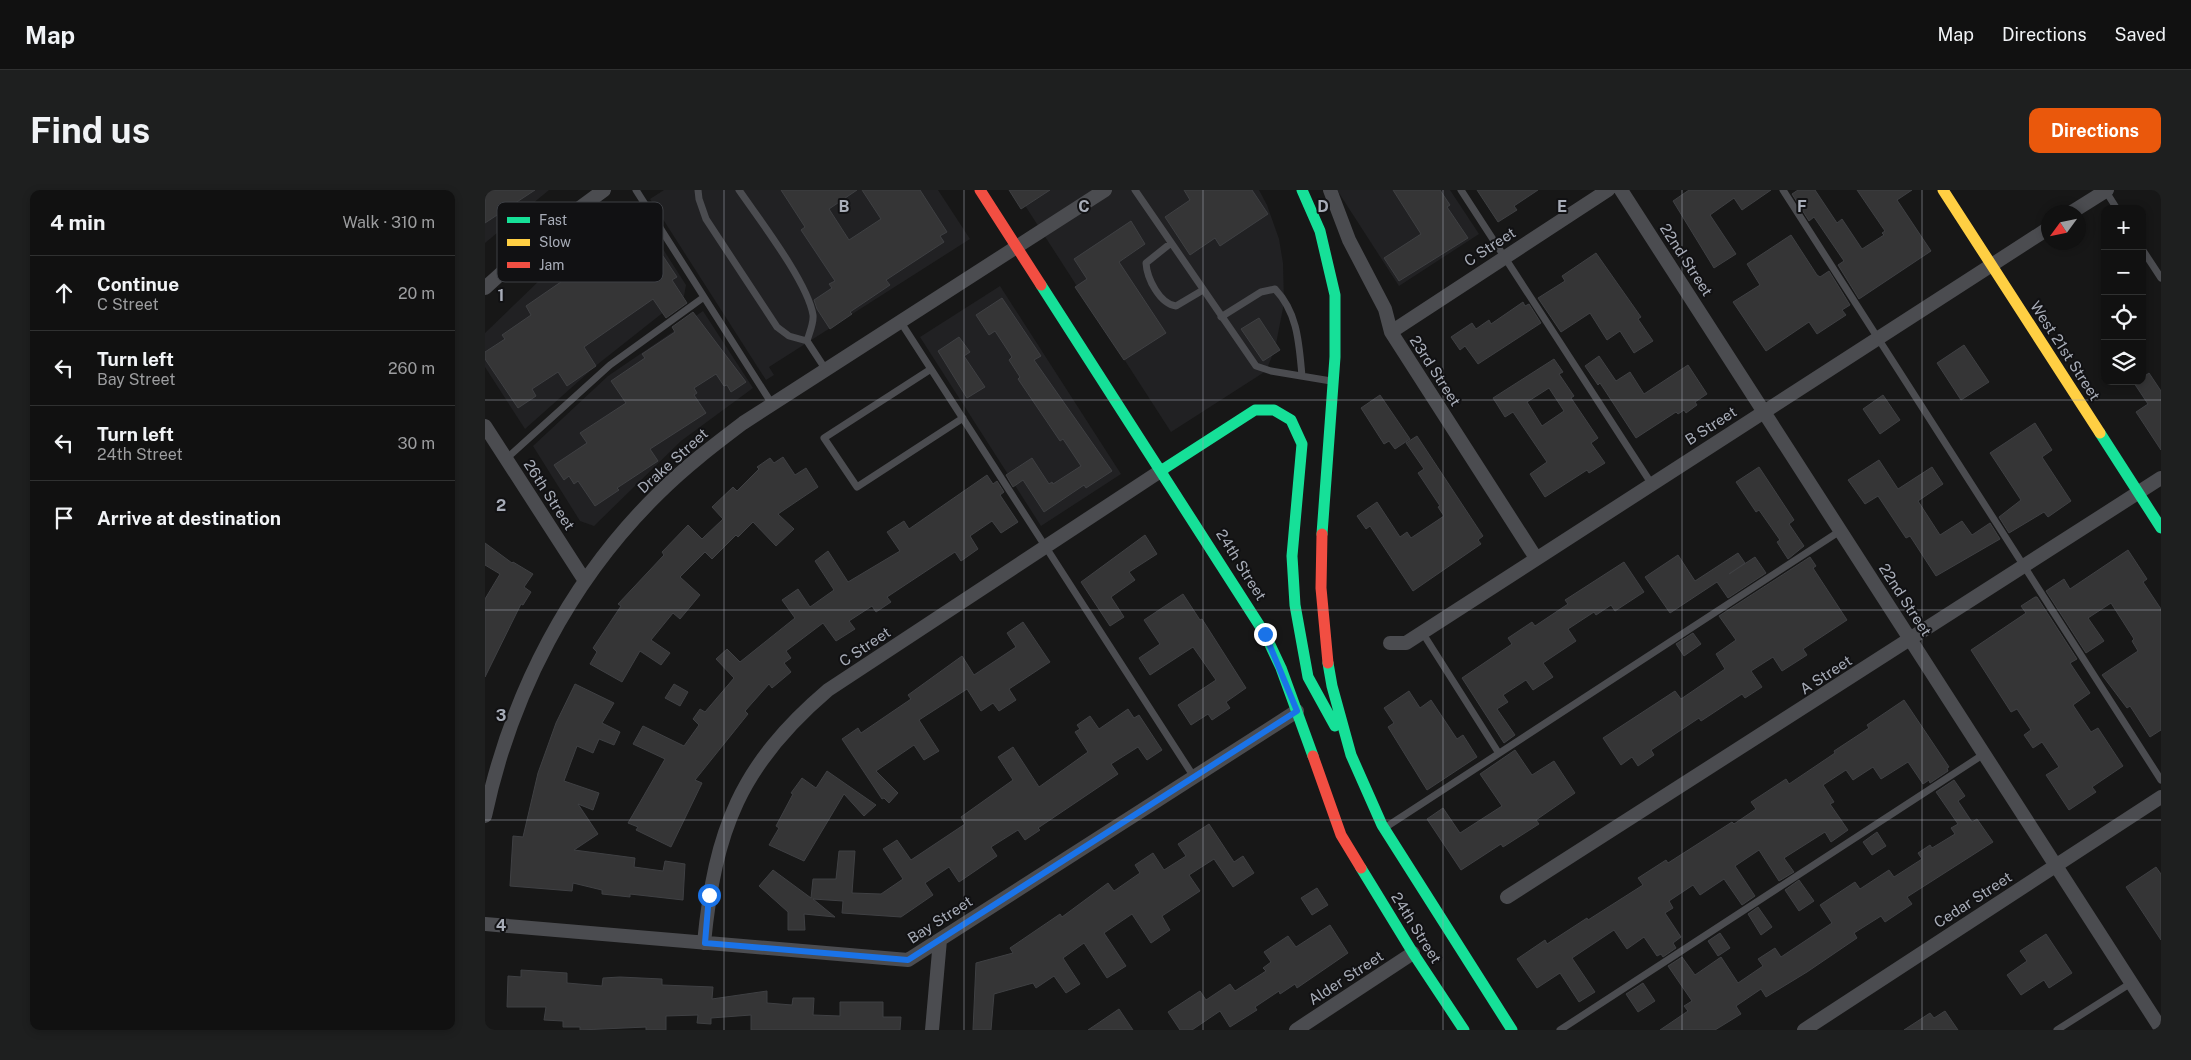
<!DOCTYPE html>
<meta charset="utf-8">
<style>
body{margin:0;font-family:"Public Sans",sans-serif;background:#1e1f1f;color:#f1f3f6}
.controls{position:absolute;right:15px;top:15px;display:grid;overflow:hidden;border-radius:10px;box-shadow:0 2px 8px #0003}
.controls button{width:45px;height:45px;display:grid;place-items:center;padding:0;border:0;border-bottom:1px solid #303131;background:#111;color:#f1f3f6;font:25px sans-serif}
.compass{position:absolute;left:1556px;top:15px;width:45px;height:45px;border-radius:50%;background:#111;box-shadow:0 2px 8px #0003;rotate:237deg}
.stop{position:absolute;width:15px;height:15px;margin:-11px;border:4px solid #1a73e8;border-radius:50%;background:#fff}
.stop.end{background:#1a73e8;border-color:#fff;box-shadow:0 1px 5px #0008}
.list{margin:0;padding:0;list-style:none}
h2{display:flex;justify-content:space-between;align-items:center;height:65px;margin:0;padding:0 20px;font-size:21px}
h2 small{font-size:16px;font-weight:400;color:#9c9d9f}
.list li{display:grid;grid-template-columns:32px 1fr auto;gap:15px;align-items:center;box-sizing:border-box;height:75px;padding:0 20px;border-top:1px solid #303131}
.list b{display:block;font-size:19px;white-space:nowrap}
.list p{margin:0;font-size:16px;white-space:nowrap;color:#9c9d9f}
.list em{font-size:16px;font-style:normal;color:#9c9d9f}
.icon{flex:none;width:28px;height:28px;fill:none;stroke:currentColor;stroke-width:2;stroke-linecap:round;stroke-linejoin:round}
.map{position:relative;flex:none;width:1676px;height:840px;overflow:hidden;border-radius:10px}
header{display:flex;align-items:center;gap:30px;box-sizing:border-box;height:70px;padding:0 25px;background:#111;border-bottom:1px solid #303131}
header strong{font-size:24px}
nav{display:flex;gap:28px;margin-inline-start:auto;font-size:18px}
.intro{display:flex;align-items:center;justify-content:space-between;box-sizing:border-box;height:120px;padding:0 30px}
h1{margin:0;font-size:35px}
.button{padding:12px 22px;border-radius:10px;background:#ea580c;color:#fff;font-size:18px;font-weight:700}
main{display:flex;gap:30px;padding:0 30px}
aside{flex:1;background:#111;border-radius:10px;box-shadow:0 2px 8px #0003}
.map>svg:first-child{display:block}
</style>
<header>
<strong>Map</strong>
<nav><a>Map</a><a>Directions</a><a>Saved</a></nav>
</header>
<div class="intro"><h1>Find us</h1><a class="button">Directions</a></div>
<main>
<aside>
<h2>4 min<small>Walk · 310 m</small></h2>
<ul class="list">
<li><svg class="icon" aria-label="ahead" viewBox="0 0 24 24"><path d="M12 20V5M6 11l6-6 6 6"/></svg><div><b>Continue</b><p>C Street</p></div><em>20 m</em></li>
<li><svg class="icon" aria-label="left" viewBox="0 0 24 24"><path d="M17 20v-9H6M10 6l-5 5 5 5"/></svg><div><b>Turn left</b><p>Bay Street</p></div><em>260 m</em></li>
<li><svg class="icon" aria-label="left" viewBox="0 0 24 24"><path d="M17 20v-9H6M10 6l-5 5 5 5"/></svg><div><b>Turn left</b><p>24th Street</p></div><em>30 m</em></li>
<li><svg class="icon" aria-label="arrive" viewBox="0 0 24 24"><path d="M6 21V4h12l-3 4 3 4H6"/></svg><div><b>Arrive at destination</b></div></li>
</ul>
</aside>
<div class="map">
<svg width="1676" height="840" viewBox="0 0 1676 840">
<rect width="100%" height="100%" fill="#171717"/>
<path fill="#212123" d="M0,0h64l-64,53z
M179,0h274l32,49 -201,128 5,8 -8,5 -116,-181z
M530,0h244l8,15 12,34 4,24 1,40 -9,46 -9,22 -95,61z
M852,0h113l29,44 -80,52z
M151,17l50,78 -2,11 -86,68 -73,65 -40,-62v-34l57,-55 62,-49z
M515,96l121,188 -80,52 -121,-189z
M218,121l50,77 -72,53 -87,85 -14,-5 -47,-75 75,-70z"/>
<path fill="#353536" stroke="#3f4043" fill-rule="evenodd" d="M0,0h50l-50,33z
M296,0h76l-28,19 20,31 32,-21 -19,-29h58l27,42 -7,4 4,6 -58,38 4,5 -40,27 2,2 -22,15 -13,-20 -3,-9 18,-12 -3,-4 6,-3 -34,-51 4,-3z
M524,0h41l-29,19z
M699,0h68l16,24 -48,32 -5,-8 -25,17 -25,-38 25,-17z
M908,0h47l10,15 -3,2 21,31 -69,43 -15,-23 37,-24z
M992,0h61l-24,16 3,4 -19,12z
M1204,0h82l-29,20 -8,-12 -24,17 26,39 -22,14 -41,-67z
M1313,0h17l22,33 5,-4 20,30 22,-14 -2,-2 3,-2 -28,-41h55l-15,10 34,51 -72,48 -21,-34 6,-4 -30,-44 -5,4 -17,-27z
M646,31l14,23 -26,18 47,71 -42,27 -49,-73 12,-8 -13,-20z
M148,34l15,21 3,-2 10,15 2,-2 14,21 -5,3 15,23 -21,15 -13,-19 -69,48 12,19 -29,20 -9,-14 -26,17 4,7 -18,12 -33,-49v-7l20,-13 -3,-4 29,-20 -5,-9 61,-42 -2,-4 29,-19 -2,-3z
M1306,45l26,40 3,2 9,-6 21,34 -8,5 4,5 -29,19 -8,-12 -43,29 -33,-49 27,-17 -13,-21z
M1111,63l45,64 -3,2 15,22 -19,12 -14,-22 -13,9 -17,-27 -29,19 -23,-34 27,-17 -3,-5z
M517,108l39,58 -7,4 78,111 -26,17 -2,-3 -40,27 -21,-32 -10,7 -7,-12 26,-17 17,26 3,-2 1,2 28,-18 -18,-27 -3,2 -42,-62 2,-2 -11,-17 3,-3 -17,-26 -6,4 -13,-20z
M1038,112l2,4 4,-2 12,19 -63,41 -13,-18 -5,4 -9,-13 21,-14 4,6 13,-9 2,4z
M208,122l53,70 -15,10 -4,-7 -3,1 -8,-12 -22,14 3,5 -3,2 12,18 -56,36 8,12 -41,27 2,2 -24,16 -17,-25 -4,3 -5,-8 -5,4 -10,-15 33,-22 -7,-10 46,-30 -15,-22 34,-23 -3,-4 33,-22 -3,-5z
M774,128l21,32 -17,11 -22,-32z
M474,147l11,15 -6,4 21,31 -18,11 -29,-47z
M1479,155l25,37 -28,18 -24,-37z
M1114,166l17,25 14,-9 14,22 44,-29 19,29 -12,8 2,3 -11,8 -2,-3 -6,4 -2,-2 -40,26 -36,-55 -2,2 -13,-19z
M1069,169l9,13 -4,2 15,22 -3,2 27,40 -7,5 14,20 -16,10 -2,-3 -42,27 -15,-23 17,-12 -34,-50 -8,5 -12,-19zM1064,198l15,23 -22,15 -15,-24z
M1664,183l12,18v59l-25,-38 12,-8 -14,-21 8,-2v-3z
M895,205l30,44 -15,10 -6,-8 -5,3 -23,-36z
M1398,205l17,25 -20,14 -17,-25z
M1550,233l17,27 -10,7 29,44 -23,16 -4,-5 -35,21 -10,-16 22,-17 -31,-47z
M932,246l66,100 -5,4 3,4 -68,47 -43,-65 -4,3 -9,-13 20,-14 23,35 7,-5 4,6 33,-22 -6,-9 2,-1 -22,-33 6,-4 -18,-26z
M298,267l12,18 11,-7 12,19 -40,27 16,15 -18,17 -23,-24 -15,15 -2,-2 -24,24 -7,-7 -25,25 20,18 -20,24 -7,-6 -22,27 19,13 -9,12 -21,-14 -18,31 -32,-18 7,-12 -4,-4 28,-42 -3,-2 46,-49 -2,-3 26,-27 14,14 21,-20 -11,-12 21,-20 4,4 22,-22 -2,-2 13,-9 4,5z
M1394,270l19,29 34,-22 11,17 -25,17 22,34 22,-14 10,14 18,-12 10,16 -64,37 -26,-40 -4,2 -28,-42 -13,8 -17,-24z
M1274,277l35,53 -5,4 15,22 -16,13 -11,-17 3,-2 -21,-30 -3,2 -20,-30z
M502,285l6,9 4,-3 7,11 -4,3 18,27 -17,11 -9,-12 -22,15 8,13 -17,12 -6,-9 -68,45 4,5 -15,10 -4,-6 -23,15 6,8 -19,12 -13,-18 -37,28 5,7 -7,5 7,9 -19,16 -3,-4 -24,27 3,3 -53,66 7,3 -31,64 -35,-17 2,-3 -10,-4 37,-64 -32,-15 10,-18 41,20 15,-21 -6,-6 7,-10 5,3 29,-34 -18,-19 11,-10 13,13 55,-44 -13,-18 16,-11 12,18 24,-17 -19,-29 13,-10 20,31 52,-31 -13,-19 17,-11 5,8z
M660,345l12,19 -28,18 6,8 -24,17 13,20 -14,9 -29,-44z
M0,353l27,20 1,-1 20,12 -9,13 7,5 -8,13 -2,-1 -36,73v-78l15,-25 -15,-9z
M1643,360l19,29 -4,3 18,27v121l-11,7 -20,-31 -3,2 -25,-33 36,-24 -6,-10 2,-2 -23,-36 -23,15 16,23 -18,12 -40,-62 18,-12 6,10z
M1253,363l7,10 -16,11 26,-17 11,16 -38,25 -11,-16 -47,31 -25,-36 33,-22 17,26z
M1325,367l6,9 -3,2 34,52 -44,29 4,6 -25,16 -9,-14 -22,14 11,16 -17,11 -3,-4 -41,27 -2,-3 -48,32 3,5 -16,11 -6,-9 -11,8 -18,-27 72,-47 6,8 44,-30 -9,-15 20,-14 -17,-24z
M1139,372l20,30 -29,19 -4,-6 -15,10 -2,-3 -26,17 8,12 -33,22 10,14 -20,13 -7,-10 -23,15 5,7 -11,7 18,26 -11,8 -42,-65 50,-34 -4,-6 24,-16 3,4 33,-22 -3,-4z
M698,404l17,26 2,-1 44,69 -20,14 4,6 -18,12 -4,-6 -17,11 -13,-20 38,-25 -23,-33 -43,28 -11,-17 21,-14 -16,-24z
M1550,407h2l40,62 -7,4 20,30 -17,12 18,27 7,-4 25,38 -31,21 4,5 -27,18 -23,-35 13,-8 -17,-25 -9,6 -9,-13 7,-5 -14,-21 -6,3 -40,-62 55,-37 -5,-7z
M538,432l27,40 -41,27 7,11 -17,11 -6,-8 -12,8 -14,-22 -48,31 20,31 -15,9 -10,-15 -38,26 22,22 -9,10 -5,-5 -2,1 -40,-60 16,-11 3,5 50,-34 -3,-4 54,-39 12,19 42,-28 -9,-14z
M1208,443l8,11 -17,12 -8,-12z
M90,494l39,19 -12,20 18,9 -6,13 -15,-6 -6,14 -16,-7 -13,35 35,12 -6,17 -15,-6 20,30 -24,16 61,8 -1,9 29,4 2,-10 20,3 -2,36 -53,-6v3l-28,-3v-4l-29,-7 -1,8 -62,-5 3,-50 10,1 15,-64 18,-50z
M189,494l14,8 -8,14 -15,-8z
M924,501l11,17 11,-8 26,39 6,-4 14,22 -50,33 -39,-63 6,-4 -10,-15z
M1419,510l45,67 -2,1 1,3 -18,12 -1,-3 -6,4 -15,-22 -27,17 -8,-12 -20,13 -7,-10 -23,15 11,17 -4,2 18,26 -17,12 -6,-10 -41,26 10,14 -15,9 -20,-31 -24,16 20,30 -13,9 -18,-26 -24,16 -7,-10 -24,16 4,7 -8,5 16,24 -8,6 3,5 -13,9 -2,-3 -4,2 -13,-19 -17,12 -13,-19 -42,28 23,34 -16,10 -19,-29 -23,15 -20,-29 28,-19 2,4 40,-26 1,2 55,-35 -5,-7 28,-18 2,3 64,-41 2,2 22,-15 -5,-7 35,-23 3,5 46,-31 -1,-2 35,-23 -2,-3z
M643,519l6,9 5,-3 23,35 -15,10 -9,-13 -27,17 7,10 -80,54 2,2 -15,10 -7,-10 -27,17 6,9 -38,26 -10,-15 -24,16 8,12 -32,22 -59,-4 1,-12 -30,-2 22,18 -31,-3 1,16h-17v-18l-29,-26 14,-16 38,28 2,-19h23l3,-28h16l-3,42 29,1 22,-15 -20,-30 14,-9 14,20 54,-36 -4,-7 52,-37 -15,-23 15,-10 26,40 49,-35 -13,-20 5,-3 -3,-4 13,-9 9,13z
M1030,560l17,25 22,-14 21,32 -39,27 3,4 -36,23 -2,-3 -40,26 -34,-51 16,-11 17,25 42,-27 -22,-32z
M342,581l49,34 -12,11 -20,-22 -40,67 -35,-16 10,-17 -3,-2 17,-32 -2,-1 11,-15 14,10z
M1469,590l11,16 -7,5 14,21 5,-3 16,23 -86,55 5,7 -27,18 -4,-6 -27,17 3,5 -50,34 -41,25 -5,-8 -25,17 5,8 -26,16h-55l28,-19 -4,-5 8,-5 -24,-35 14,-9 13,18 26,-18 17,26 25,-17 -5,-7 17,-11 6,9 51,-34 -12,-18 35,-23 5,7 29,-19 5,7 28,-18 -4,-6 12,-8 2,3 23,-14 -4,-6 7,-4 -22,-32z
M724,634l25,38 9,-6 11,17 -21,14 -19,-28 -25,16 11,16 -38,25 8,14 -19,13 -19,-29 -28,19 22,33 -19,12 -23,-35 -21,15 17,26 -14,9 -12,-17 -18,12 -3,-5 -39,11 -3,36h-18l3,-67 37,-10 -3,-5 50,-34 2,3 46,-34 6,8 26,-18 -5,-8 18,-12 11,17 22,-14 -8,-12z
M1392,642l9,14 -14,9 -9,-13z
M1671,677l5,7v66l-35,-53z
M1314,690l15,21 -15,10 -14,-21z
M832,698l11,17 -16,10 -11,-17z
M1273,717l14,20 -11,8 -13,-21z
M845,735l18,28 -51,35 -2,-4 -15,10 -1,-3 -24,16 2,3 -27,17 -10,-16 -28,19h-12l-12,-18 32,-21 6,9 24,-16 5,7 31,-20 -3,-3 8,-6 -7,-10 24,-16 8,11z
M1235,743l10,15 -12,8 -10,-15z
M1561,744l26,39 -23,15 -5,-8 -23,15 -14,-20 20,-14 -7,-10z
M36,780l46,3v10l35,3 1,-8 17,-1 42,2v6l51,2 -1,12 55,-8v12l25,2 1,-7h21l-1,17 27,1v-14h43v15h18l-1,13h-149v-15l-40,3v6l-14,-1 1,-8 -32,1v14h-20v-3l-66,3v-3h-17v-6l-19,-1 2,-13h-39l1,-31 13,1z
M1158,793l12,18 -17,11 -12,-18z
M634,819l14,21h-45z
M1460,821l13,19h-54l26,-17 4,5z"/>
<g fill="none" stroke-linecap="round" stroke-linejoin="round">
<path stroke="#4b4c50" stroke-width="7" d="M151,0l136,214
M213,0l1,9 7,20 71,108 12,9 18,5 19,29
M254,0c20,29 69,93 74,125 1,8 -4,19 -6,26
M650,0l121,176 15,5 60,10
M976,0l190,293
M1298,0l378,590
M1620,0l12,19
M686,53l-25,20c1,16 14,41 30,43l27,-16
M1657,59l19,29
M736,127l40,-25 14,-3c23,24 24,55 27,87
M415,131l294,456
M446,179l-107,69 33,49 106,-69
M21,269l104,-94 94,-68
M937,442l76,120
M901,637l454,-296
M1075,840l424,-276
M1572,840l74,-47"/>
<path stroke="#4b4c50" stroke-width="14" d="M845,0l19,50 36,69 6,23 145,226
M1136,0l540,839
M1587,22l35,-22
M0,98l62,-56 57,-42
M906,142l217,-142
M0,236l100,155
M905,453h16l643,-415
M0,626c26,-122 85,-236 174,-323 26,-26 55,-48 84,-70l362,-233
M1022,707l654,-419
M0,734l423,36 389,-249
M219,753c11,-113 36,-178 124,-253l334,-220
M447,840l8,-90
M811,840l117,-77
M1319,840l357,-233"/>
<path stroke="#16e098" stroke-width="11" d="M817,0l18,41 15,64v62l-13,177
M556,95l224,349 16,34 32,88
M1615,243l61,95
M677,280l93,-60h19l17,10 11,24 -10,112 3,49 13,72 27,49
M843,473l4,23 19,69 31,70 130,205
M876,678l52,85 51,77"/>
<path stroke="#ffcf43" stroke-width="11" d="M1458,0l157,243"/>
<path stroke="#f24e42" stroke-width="11" d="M495,0l61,95
M837,344l-1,54 7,75
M828,566l28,79 20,33"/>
</g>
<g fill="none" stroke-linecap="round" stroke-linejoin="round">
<path stroke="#1a73e8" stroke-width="6" d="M224,705l-4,48 203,17 389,-249 -32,-77"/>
</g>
<path fill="none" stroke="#a8adb8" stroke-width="1" stroke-opacity="0.55" d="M239,0v840M479,0v840M718,0v840M958,0v840M1197,0v840M1437,0v840M0,210h1676M0,420h1676M0,630h1676"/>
<g text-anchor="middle" stroke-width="4" stroke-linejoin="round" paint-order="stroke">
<g font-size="15" fill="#a8adb8" stroke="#111113">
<text transform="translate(1005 57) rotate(-33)" y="5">C Street</text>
<text transform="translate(1201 70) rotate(57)" y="5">22nd Street</text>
<text transform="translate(1580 161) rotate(57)" y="5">West 21st Street</text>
<text transform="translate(950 181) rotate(57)" y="5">23rd Street</text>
<text transform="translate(1226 236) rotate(-33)" y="5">B Street</text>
<text transform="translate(188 271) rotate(-42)" y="5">Drake Street</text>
<text transform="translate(64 305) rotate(57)" y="5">26th Street</text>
<text transform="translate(756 375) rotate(58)" y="5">24th Street</text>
<text transform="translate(1420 410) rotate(57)" y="5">22nd Street</text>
<text transform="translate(380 457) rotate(-34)" y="5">C Street</text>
<text transform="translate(1341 485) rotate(-33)" y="5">A Street</text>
<text transform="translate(1488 710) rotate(-33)" y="5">Cedar Street</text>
<text transform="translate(455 730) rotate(-33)" y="5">Bay Street</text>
<text transform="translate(931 738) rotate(58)" y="5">24th Street</text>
<text transform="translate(861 788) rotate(-33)" y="5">Alder Street</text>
</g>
</g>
<rect x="12" y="12" width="166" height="80" rx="8" fill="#111113" stroke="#3e4045" stroke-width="1"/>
<rect x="22" y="27" width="23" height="6" fill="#16e098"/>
<rect x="22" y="49" width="23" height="7" fill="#ffcf43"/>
<rect x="22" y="72" width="23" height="6" fill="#f24e42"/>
<g font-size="14" fill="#a8adb8">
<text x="54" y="35">Fast</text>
<text x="54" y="57">Slow</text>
<text x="54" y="80">Jam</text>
</g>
<g font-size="16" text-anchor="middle" font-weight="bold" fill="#a8adb8" stroke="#111113" stroke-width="4" stroke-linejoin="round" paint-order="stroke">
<text x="359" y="22">B</text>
<text x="599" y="22">C</text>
<text x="838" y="22">D</text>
<text x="1077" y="22">E</text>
<text x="1317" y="22">F</text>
<text x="16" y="111">1</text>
<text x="16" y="321">2</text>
<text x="16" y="531">3</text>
<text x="16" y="741">4</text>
</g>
</svg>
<div class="controls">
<button>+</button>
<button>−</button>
<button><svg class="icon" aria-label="locate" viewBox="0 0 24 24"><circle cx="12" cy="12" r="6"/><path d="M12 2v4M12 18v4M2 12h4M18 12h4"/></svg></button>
<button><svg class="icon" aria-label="layers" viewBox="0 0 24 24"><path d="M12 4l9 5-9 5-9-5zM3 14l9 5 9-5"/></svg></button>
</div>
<svg class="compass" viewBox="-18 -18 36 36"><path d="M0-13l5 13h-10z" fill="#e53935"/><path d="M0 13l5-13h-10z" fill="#9c9d9f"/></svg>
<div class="stop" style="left:224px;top:705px"></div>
<div class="stop end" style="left:780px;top:444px"></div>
</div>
</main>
